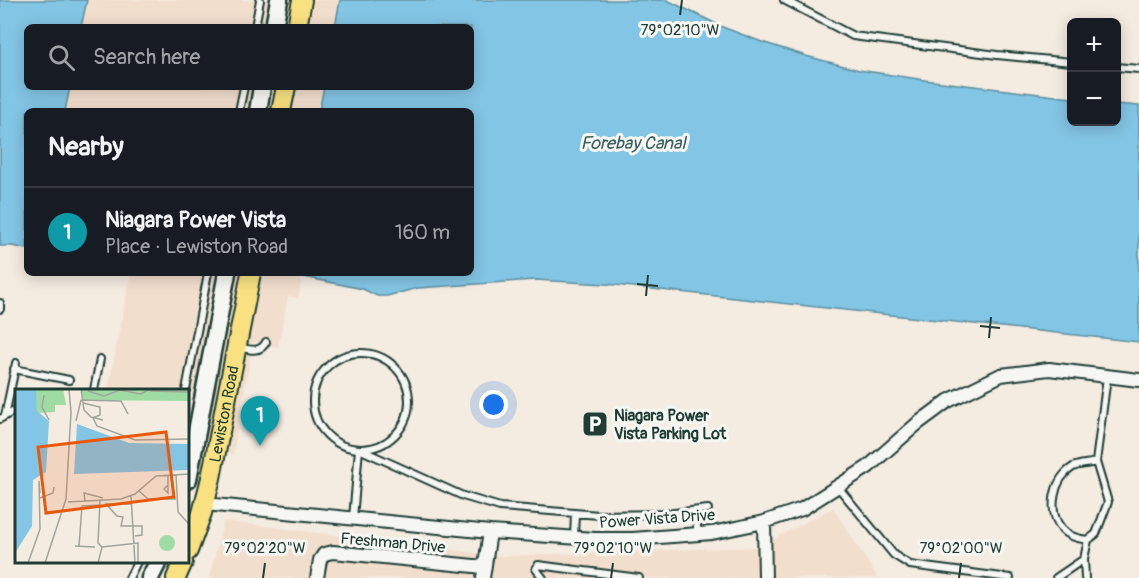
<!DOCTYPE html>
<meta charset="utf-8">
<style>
body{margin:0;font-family:Pangolin,sans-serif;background:#242831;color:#f1f3f6}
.controls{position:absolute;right:18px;top:18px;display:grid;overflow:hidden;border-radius:9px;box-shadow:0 3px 15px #0003}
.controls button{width:54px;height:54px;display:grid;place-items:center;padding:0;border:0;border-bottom:2px solid #363941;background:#171b24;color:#f1f3f6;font:30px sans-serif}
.you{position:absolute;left:494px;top:405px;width:21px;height:21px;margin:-15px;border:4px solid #fff;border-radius:50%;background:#1a73e8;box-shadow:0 0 0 9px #1a73e833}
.badge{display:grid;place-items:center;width:39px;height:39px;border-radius:50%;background:#1a73e8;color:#fff;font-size:20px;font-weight:700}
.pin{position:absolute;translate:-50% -50px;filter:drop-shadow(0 2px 3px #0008)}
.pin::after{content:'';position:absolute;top:32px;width:21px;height:18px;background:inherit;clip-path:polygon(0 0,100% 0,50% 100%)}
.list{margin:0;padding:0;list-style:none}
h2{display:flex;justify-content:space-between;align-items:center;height:78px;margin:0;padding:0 24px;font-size:26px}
h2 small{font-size:20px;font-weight:400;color:#9ea1a6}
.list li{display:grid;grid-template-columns:39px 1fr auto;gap:18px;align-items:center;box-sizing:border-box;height:90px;padding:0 24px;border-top:2px solid #363941}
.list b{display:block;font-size:22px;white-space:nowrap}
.list p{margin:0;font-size:20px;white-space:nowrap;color:#9ea1a6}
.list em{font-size:20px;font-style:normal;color:#9ea1a6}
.icon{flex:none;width:33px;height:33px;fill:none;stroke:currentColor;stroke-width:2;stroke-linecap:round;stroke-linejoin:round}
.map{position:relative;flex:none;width:1139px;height:578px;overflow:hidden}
.search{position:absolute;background:#171b24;box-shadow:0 3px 15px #0003;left:24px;top:24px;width:450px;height:66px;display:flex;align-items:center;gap:15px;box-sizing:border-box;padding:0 21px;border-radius:9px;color:#9ea1a6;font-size:22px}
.panel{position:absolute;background:#171b24;box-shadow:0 3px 15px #0003;left:24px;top:108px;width:450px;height:168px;border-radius:9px}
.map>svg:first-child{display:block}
</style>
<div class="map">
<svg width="1139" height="578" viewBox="0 0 1139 578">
<rect width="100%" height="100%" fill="#f4ebe1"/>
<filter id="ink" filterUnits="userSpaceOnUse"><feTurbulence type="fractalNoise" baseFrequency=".0167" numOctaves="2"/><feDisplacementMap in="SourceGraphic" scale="12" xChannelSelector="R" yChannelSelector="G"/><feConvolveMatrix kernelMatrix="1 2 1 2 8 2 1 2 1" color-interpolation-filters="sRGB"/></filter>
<g filter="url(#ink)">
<path fill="#f2decd" d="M87,0h253l-5,27h-254z
M70,87h254l-5,24h-254z
M131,273h158l13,4 -4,21 -10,-2 -10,51 -25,-5 -20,112 -45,-9v-55h-80z
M833,508l45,70h-669l15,-57 277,35 257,-9z"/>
<path fill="#83c5e4" stroke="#5b8f9e" stroke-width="1.5" d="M0,0h87l-6,27h-54v60h43l-5,24h-38v138l-15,-3h-12z
M340,0h327l58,28 37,14 44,14 53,14 66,10 146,18 1,24h44l1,-18 22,2v236l-533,-58 -71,-4 -117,8 -31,8h-10l-14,-7 -74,-15 182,-1v-162h-152l5,-24h147v-60h-136z"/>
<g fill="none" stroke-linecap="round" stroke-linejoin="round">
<g stroke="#1f3d34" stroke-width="10">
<path id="lane" d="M784,0l69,36 144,19 75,7
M255,27l5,-27
M1116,67l23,2
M239,111l5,-24
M0,303v6
M237,347c11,2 23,7 29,-5
M313 401a48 48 0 1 1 96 0a48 48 0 1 1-96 0Z
M14,369l55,11
M94,390l6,-31
M186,390l22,-117
M5,416l11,-53
M0,419l16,-9
M1096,462c-7,2 -17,2 -23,5 -20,12 -26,45 -11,62 6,7 17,10 26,11l8,-6 12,-32 -12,-40 11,-85
M838,487l56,68 16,10 100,13
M695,511l3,23
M353,518l6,-69 104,47 37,11 99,8 67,-1 42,-5
M574,537l1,-23
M129,578l8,-16
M543,578l-7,-9 2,-4 101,13
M1056,578l28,-19
M1085,578l-1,-19 4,-19"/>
</g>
<g stroke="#1f3d34" stroke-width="16">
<path id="street" d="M205,504l285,28 105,7h38l79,-6 52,-11 38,-13 66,-42 49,-43 31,-23 53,-26 48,-6 90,11
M764,522l1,56
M317,578l3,-18 4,-6 9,-2 151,15
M483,578l7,-46"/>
</g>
<g stroke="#1f3d34" stroke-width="21">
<path id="secondary" d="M274,27l5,-27
M258,111l4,-24
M188,479l39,-206
M150,578l8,-16"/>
</g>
<g stroke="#1f3d34" stroke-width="22">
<g id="primary">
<path d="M297,27l5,-27"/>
<path d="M281,111l5,-24"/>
<path id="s1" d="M188,551l14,-38 9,-35 40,-205"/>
<path d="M176,578l7,-16"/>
</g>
</g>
<use href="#lane" stroke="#f6f6f2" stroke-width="6"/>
<use href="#street" stroke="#f6f6f2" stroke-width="12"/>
<use href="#secondary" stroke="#f6f6f2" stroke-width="16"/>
<use href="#primary" stroke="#f9e181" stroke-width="18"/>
</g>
</g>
<path fill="none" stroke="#1f3d34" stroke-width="2" d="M680,15l2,-15M637,284l21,2M646,296l2,-21M980,326l20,2M989,338l2,-21M263,578l2,-15M611,578l2,-15M959,578l2,-15"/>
<defs>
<g id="parking-square" transform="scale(1.35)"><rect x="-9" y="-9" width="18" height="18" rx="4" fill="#1f3d34" stroke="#f6f6f2"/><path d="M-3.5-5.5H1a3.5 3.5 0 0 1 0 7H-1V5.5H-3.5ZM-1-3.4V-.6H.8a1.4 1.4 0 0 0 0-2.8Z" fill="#fff"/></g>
</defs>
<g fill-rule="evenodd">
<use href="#parking-square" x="595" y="424"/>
</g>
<g text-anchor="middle" stroke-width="6" stroke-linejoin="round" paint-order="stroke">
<g font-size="16" fill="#1f3d34" stroke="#f6f6f2">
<text dy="6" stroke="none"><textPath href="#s1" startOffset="142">Lewiston Road</textPath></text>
<text transform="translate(657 518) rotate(-4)" y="6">Power Vista Drive</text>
<text transform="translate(393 542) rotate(5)" y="6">Freshman Drive</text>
</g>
<g font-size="16" font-weight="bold" fill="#1f3d34" stroke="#f6f6f2" text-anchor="start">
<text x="614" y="421">Niagara Power<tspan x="614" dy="18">Vista Parking Lot</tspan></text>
</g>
<g font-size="18" font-style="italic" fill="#385f60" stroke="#f6f6f2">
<text x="633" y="149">Forebay Canal</text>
</g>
</g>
<g transform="translate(15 389)">
<rect width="174" height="174" fill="#f4ebe1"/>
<path d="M20,0h28l3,16h-11v7l-18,1zM67,0h107v12l-107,-1zM144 154a8 8 0 1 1 16 0a8 8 0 1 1-16 0Z" fill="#9fdca3"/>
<path d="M0,0h21l1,22 12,10 -3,51 -13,8 -1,46 -17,27zM62,35l52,19 60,1v26l-115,4z" fill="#83c5e4"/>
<path fill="none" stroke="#9fa59c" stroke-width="1.5" d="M66,0l3,21 7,7 12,3M73,2l16,5 16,-6 21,4 9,-5M135,2l39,1M29,6l-2,12 7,13M66,11l40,1 7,13M68,14l17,4v8l-7,3 4,8 38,14 54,-1M61,32l5,-21M161,86l2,37 11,12M153,96l-4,4 4,4v-18M124,102l9,8h28M116,107l4,67M25,109l13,-5 1,-6M70,112l-1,-8 19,5M53,113l53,-3 14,-5 21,-18 33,-2M117,115h-26l11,12 6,1 -2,9h21v9l-7,1M60,157l20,1M64,157l3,-40 18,-1M87,158l36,-4v20M13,174l12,-34 -1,-48 1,12M30,174l21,-64 5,-87 -2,-23M83,174l4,-16 -4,-4 2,-42"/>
<path fill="#e8590c" fill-opacity="0.15" stroke="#e8590c" stroke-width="3" d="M151,43l8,65 -128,16 -8,-66z"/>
<rect width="174" height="174" fill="none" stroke="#1f3d34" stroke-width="3"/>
</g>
<g font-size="15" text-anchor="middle" fill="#1f3d34" stroke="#f6f6f2" stroke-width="6" stroke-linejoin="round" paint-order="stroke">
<text x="680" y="35">79°02'10"W</text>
<text x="265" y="553">79°02'20"W</text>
<text x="613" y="553">79°02'10"W</text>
<text x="961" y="553">79°02'00"W</text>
</g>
</svg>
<div class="controls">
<button>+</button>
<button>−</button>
</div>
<div class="you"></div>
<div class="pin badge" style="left:260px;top:446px;background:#0f9aa8">1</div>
<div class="search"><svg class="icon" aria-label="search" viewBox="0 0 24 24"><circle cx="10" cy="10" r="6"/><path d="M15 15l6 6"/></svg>Search here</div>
<section class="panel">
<h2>Nearby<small></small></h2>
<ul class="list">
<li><span class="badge" style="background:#0f9aa8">1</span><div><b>Niagara Power Vista</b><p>Place · Lewiston Road</p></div><em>160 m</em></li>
</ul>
</section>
</div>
